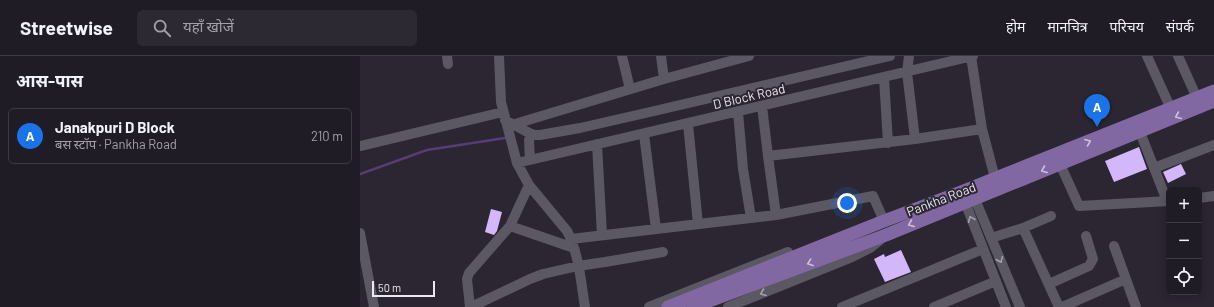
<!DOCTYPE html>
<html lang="hi">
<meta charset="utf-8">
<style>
body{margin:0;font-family:Barlow,"Noto Sans Devanagari",sans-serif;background:#2d2932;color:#f1f3f6}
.controls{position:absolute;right:12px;bottom:12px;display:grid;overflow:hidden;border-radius:6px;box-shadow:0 2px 10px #0003}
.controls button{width:36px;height:36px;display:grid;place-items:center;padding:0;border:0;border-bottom:1px solid #3d3a42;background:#201c25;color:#f1f3f6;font:20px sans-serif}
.scale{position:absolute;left:12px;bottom:10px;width:63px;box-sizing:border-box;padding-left:4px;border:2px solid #ebe8f0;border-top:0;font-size:11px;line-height:14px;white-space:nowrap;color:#ebe8f0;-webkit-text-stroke:3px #2b2631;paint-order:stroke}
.you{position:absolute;left:487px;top:147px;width:14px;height:14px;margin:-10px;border:3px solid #fff;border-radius:50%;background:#1a73e8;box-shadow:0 0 0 6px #1a73e833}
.badge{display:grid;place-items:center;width:26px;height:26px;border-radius:50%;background:#1a73e8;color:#fff;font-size:13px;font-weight:700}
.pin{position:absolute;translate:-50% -33px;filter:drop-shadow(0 1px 2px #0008)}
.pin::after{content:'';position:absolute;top:21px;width:14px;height:12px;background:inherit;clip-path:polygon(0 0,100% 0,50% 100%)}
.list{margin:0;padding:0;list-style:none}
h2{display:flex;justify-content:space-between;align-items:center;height:52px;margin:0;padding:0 16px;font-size:17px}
h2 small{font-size:13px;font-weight:400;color:#a2a1a7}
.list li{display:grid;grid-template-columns:26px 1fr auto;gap:12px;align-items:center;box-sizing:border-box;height:56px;margin:0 8px 8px;padding:0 8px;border:1px solid #3d3a42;border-radius:6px}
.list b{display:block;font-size:15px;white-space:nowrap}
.list p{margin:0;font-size:13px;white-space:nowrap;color:#a2a1a7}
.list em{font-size:13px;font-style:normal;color:#a2a1a7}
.icon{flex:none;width:22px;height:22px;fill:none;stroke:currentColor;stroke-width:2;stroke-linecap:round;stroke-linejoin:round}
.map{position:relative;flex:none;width:854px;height:251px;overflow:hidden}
header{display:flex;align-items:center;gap:24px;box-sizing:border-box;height:56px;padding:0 20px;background:#201c25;border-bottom:1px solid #3d3a42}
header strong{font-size:19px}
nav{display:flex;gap:22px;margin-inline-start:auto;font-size:14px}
.search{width:280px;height:36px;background:#2d2932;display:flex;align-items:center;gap:10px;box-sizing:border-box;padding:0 14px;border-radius:6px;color:#a2a1a7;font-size:15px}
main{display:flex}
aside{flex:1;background:#201c25}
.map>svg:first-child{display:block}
</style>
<header>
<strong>Streetwise</strong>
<div class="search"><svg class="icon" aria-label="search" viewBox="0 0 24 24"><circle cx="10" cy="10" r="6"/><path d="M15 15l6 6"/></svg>यहाँ खोजें</div>
<nav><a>होम</a><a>मानचित्र</a><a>परिचय</a><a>संपर्क</a></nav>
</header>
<main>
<aside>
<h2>आस-पास<small></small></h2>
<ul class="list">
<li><span class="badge">A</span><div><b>Janakpuri D Block</b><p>बस स्टॉप · Pankha Road</p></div><em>210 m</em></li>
</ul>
</aside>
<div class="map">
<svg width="854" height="251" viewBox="0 0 854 251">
<rect width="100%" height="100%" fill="#2b2631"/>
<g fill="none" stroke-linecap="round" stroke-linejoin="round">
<path stroke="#573c76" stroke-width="2.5" d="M0,118l67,-24 78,-12"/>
</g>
<path fill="#d2b7fa" d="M779,91l8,22 -33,13 -9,-21z
M821,108l5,10 -18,9 -5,-11z
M131,153l11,3 -5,19 -3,4 -9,-3z
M541,194l10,22 -26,10 -11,-23 10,-5 1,3z"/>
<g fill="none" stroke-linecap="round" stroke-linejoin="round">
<path stroke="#5b5763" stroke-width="10" d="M87,0l1,8
M139,0l2,46 16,61 12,22 38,46c12,22 14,52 18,76
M262,0l8,33
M301,0l3,23
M549,0l-2,16 8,67
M611,0l11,73 13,49
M787,0l24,53
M818,0l19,42
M524,22l4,65
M402,50l6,50 147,-17 67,-10
M378,56l5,57 8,49
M145,64l28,15h7l40,-7 70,-16 240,-56
M155,68l149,-45 85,-23
M328,68l10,100
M780,76l27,69
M284,78l12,95
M237,88l5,91
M1,90l142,-34
M408,100l8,59 97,-19 11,25 -6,1
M170,104l-1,-20 3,-6
M157,107l456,-107
M700,108l19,42 90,-5
M794,112l60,-23
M612,136l48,115
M603,141l43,110
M839,142l15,-2
M150,170l64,22
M663,172l36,79
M0,177l14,74
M631,182l32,-10 28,-12
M211,183l205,-24
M754,190l22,61
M689,228l40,-18 4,-7 -7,-23
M110,251l-3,-28 2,-6 41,-47 19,-41
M111,251l59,-28 13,-5 35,-8 27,-4 58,-10
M289,251l139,-55
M368,251l124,-50 18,-9 10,-8
M482,251l141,-58
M574,251l62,-26
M702,251l64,-28"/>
<path stroke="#8168a2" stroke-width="13" d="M308,251l216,-86 77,-29 253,-101
M333,251l193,-72 328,-134"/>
</g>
<defs><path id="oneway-chevron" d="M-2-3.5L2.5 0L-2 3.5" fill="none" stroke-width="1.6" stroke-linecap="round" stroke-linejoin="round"/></defs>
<g stroke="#cbc2d9">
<use href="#oneway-chevron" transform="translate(818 60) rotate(157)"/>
<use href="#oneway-chevron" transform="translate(728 86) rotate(-22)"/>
<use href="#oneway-chevron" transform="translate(684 114) rotate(158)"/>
<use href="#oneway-chevron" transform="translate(551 168) rotate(157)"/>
<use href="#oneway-chevron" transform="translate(450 207) rotate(160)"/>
</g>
<g stroke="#a3a0aa">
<use href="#oneway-chevron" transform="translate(611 163) rotate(-112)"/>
<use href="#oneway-chevron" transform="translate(640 204) rotate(67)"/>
<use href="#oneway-chevron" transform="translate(403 237) rotate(158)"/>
</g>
<g text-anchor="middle" stroke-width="4" stroke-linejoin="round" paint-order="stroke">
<g font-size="13" fill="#ebe8f0" stroke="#2b2631">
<text transform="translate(389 40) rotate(-13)" y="5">D Block Road</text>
<text transform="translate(581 143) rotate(-21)" y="5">Pankha Road</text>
</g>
</g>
</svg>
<div class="controls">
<button>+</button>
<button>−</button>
<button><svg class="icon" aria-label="locate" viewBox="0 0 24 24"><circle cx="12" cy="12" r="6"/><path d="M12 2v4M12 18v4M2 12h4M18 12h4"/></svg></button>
</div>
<div class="scale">50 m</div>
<div class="you"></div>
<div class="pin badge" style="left:737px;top:71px">A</div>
</div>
</main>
